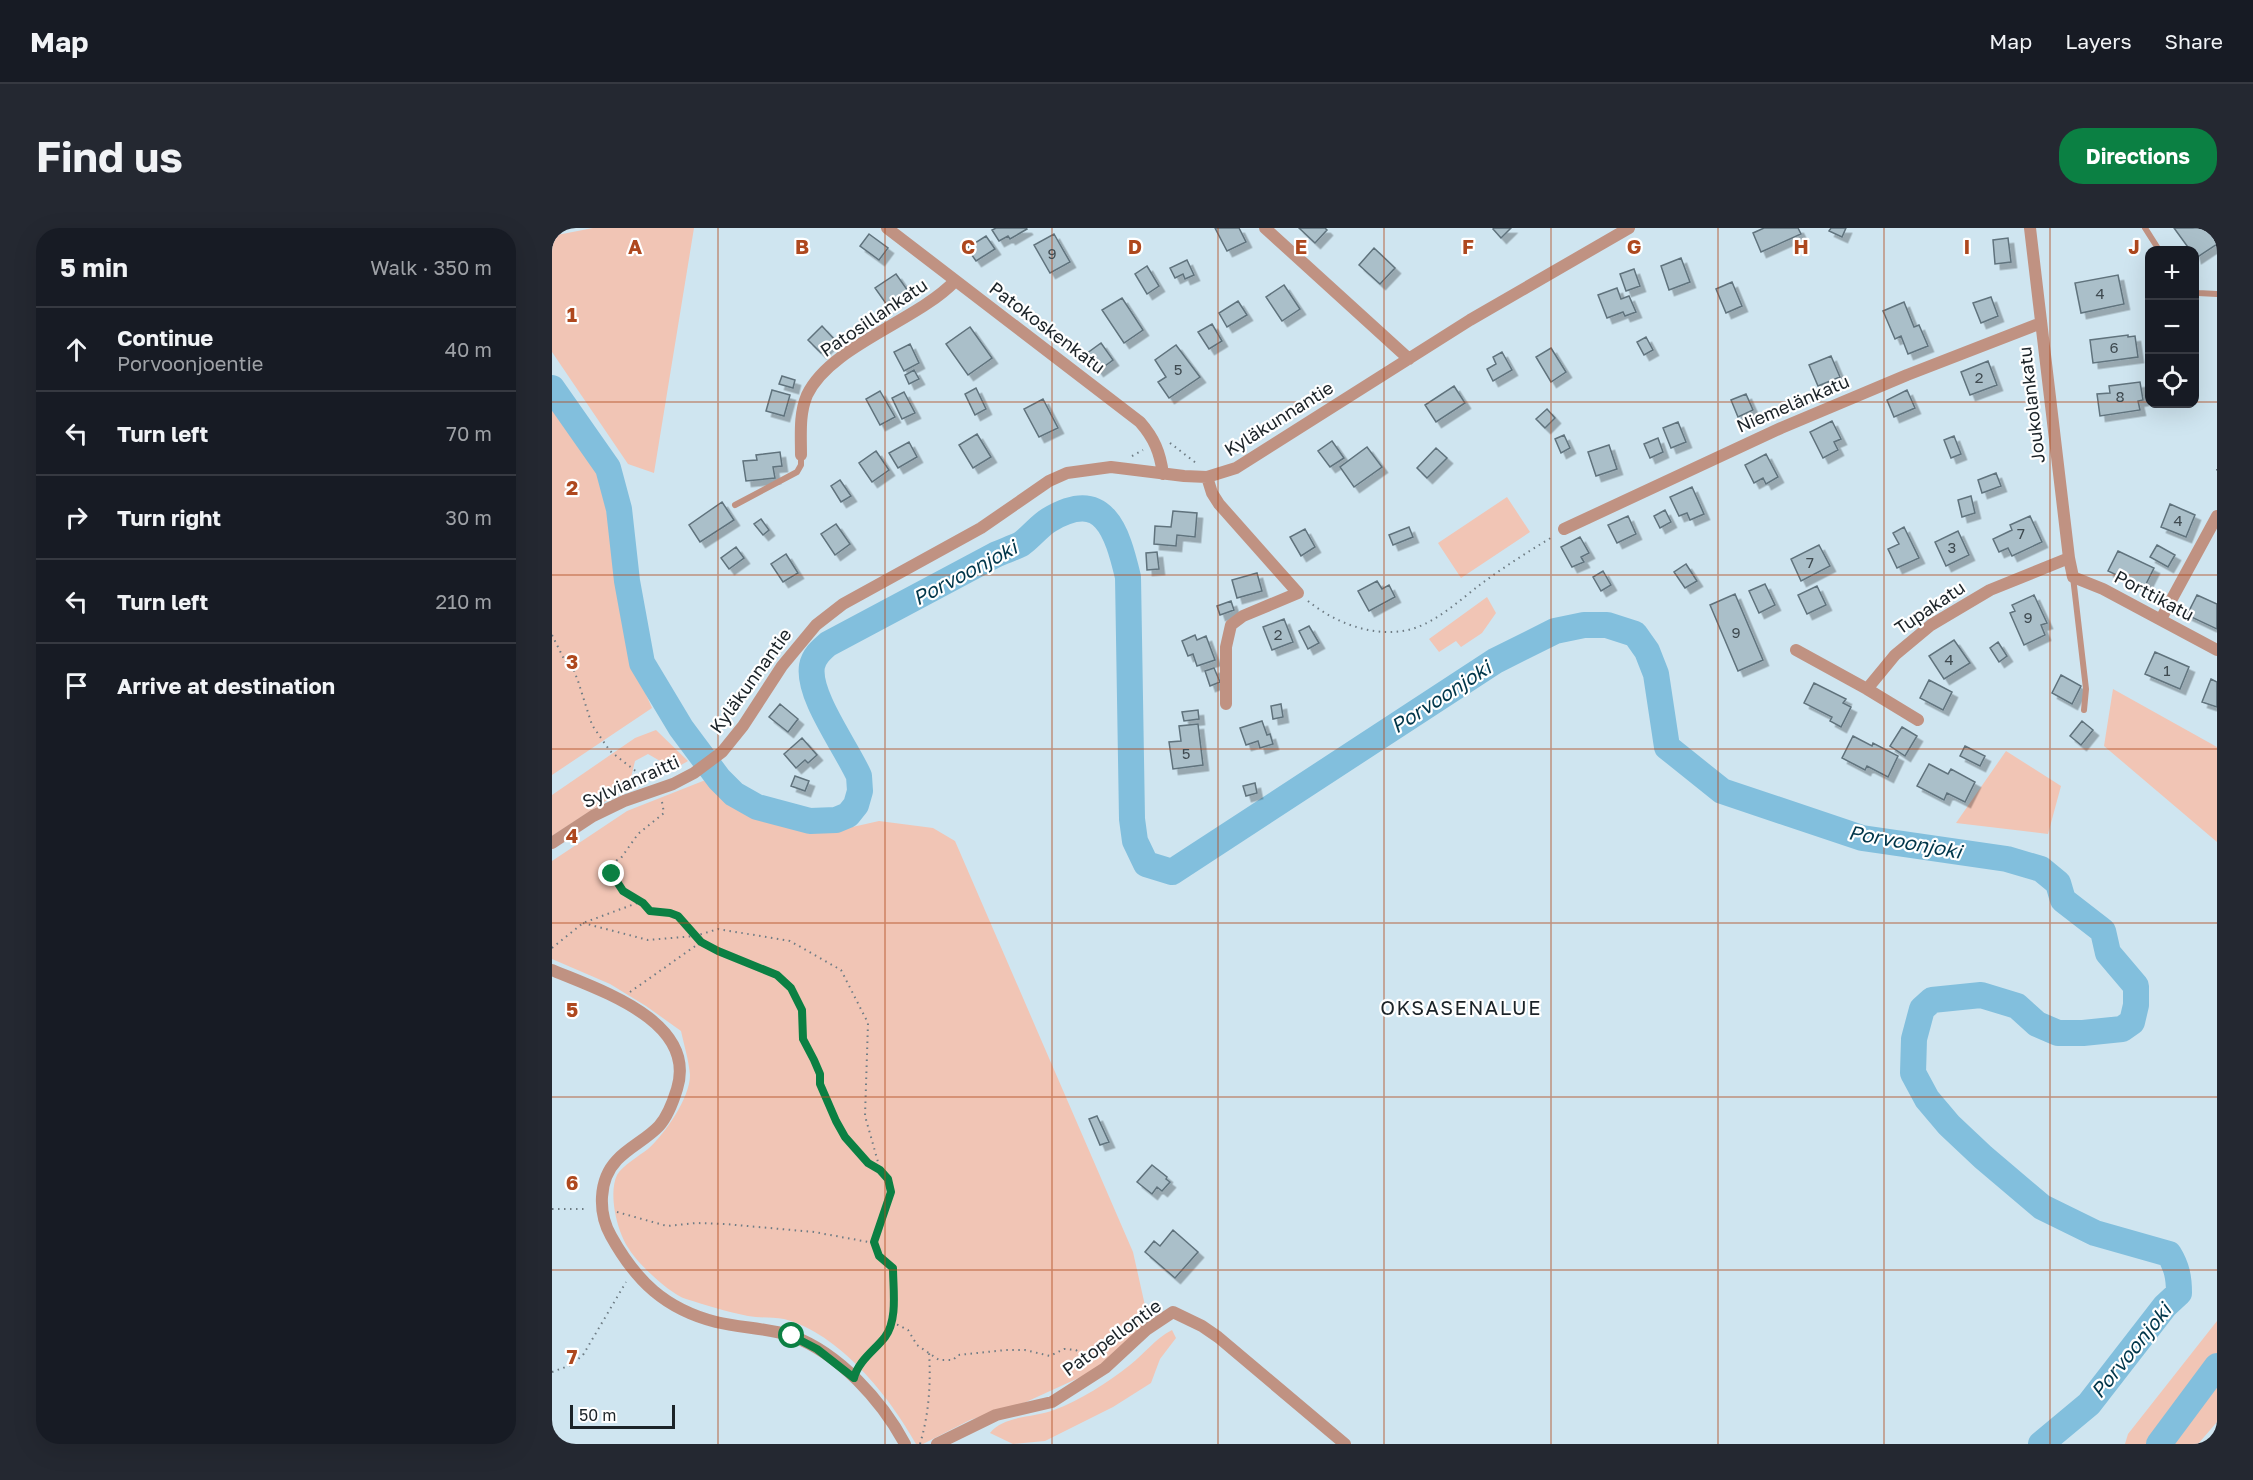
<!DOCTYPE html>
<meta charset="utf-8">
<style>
body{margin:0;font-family:"Golos Text",sans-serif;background:#242831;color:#f1f3f6}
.controls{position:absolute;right:18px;top:18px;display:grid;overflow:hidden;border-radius:12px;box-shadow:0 6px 24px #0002}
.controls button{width:54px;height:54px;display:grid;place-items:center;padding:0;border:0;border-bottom:2px solid #363941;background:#171b24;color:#f1f3f6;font:30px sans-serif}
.scale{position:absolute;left:18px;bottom:15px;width:105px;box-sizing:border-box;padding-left:6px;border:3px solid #1b2328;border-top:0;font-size:16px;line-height:21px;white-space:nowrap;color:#1b2328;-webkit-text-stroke:4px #fff;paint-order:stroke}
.stop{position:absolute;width:18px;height:18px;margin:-14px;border:4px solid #0b8043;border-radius:50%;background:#fff}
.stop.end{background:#0b8043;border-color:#fff;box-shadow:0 2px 6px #0008}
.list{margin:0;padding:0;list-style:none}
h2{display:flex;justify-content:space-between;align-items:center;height:78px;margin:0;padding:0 24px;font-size:26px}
h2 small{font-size:20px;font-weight:400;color:#9ea1a6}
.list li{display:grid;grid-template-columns:39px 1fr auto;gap:18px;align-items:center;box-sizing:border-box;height:84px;padding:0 24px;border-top:2px solid #363941}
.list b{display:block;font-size:22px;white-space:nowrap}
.list p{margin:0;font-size:20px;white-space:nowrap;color:#9ea1a6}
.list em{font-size:20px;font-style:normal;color:#9ea1a6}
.icon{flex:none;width:33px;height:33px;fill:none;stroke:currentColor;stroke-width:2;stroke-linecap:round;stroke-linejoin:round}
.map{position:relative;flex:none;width:1665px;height:1216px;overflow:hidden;border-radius:24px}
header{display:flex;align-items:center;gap:36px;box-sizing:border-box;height:84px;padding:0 30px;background:#171b24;border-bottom:2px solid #363941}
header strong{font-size:28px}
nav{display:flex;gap:33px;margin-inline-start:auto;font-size:21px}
.intro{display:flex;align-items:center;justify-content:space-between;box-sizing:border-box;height:144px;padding:0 36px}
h1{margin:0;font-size:42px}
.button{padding:15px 27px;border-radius:24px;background:#0b8043;color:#fff;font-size:21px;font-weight:700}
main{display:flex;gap:36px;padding:0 36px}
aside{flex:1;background:#171b24;border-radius:24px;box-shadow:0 6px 24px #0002}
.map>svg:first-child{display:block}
</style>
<header>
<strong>Map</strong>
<nav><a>Map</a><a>Layers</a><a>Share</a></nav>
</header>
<div class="intro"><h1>Find us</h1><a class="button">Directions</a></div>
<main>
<aside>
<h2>5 min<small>Walk · 350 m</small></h2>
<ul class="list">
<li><svg class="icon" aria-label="ahead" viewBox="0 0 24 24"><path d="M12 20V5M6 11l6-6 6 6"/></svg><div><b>Continue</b><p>Porvoonjoentie</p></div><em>40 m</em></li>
<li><svg class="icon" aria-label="left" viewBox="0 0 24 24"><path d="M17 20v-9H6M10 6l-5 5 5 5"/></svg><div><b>Turn left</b></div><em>70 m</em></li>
<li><svg class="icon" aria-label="right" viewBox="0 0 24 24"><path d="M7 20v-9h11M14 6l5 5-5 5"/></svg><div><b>Turn right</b></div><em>30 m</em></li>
<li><svg class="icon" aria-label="left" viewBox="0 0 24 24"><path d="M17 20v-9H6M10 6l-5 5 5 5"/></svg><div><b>Turn left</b></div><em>210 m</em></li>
<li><svg class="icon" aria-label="arrive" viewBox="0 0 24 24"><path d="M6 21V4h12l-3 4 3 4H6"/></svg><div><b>Arrive at destination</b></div></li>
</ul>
</aside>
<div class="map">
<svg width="1665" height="1216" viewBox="0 0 1665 1216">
<defs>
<filter id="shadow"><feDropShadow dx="5.5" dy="5.5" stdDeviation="0" flood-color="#0004"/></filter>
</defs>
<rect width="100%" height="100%" fill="#cfe5f0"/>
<path fill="#f1c5b5" d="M41,0h101l-40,245 -26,-9 -76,-112v-116z
M0,180l49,66 27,180 24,54 -100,67z
M955,269l23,35 -69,46 -23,-35z
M935,369l9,16 -14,20 -21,14 -5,-6 -17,11 -10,-13z
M1561,461l104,58v95l-113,-96z
M104,502l32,31 -14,8 -26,-15 -13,7 -6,25 -77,50v-41l83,-57z
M1454,523l55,35 -13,48 -92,-11z
M156,551l22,23 38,20 80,6 31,-7 54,7 22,13 178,411 15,67 -41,46 -81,37 -56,18 -47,24h-7c-26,-47 -77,-111 -132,-125 -12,-2 -25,-1 -36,-3 -21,-4 -42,-11 -62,-17 -16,-5 -48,-35 -57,-50 -12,-17 -21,-55 -12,-74 6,-10 22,-19 31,-26 17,-15 42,-51 42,-74 -1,-14 -6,-30 -9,-44l-35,-25 -36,-22 -58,-25v-98l75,-50z
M1665,1093v101l-19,22h-73l3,-10z
M620,1102l4,8 -16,21 -9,24 -38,24 -68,34 -32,3 -23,-11c14,-18 44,-15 64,-23 27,-10 53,-27 76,-45 15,-12 25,-26 42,-35z"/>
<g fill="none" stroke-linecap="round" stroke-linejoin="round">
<path stroke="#82bfdd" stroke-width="26" d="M0,160l56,80 11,41 8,72 15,82 39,65 38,51 15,15 23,13 53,14 26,-1 12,-5 8,-10 4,-14 -1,-15c-13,-29 -52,-81 -47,-110 2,-10 9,-16 16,-22l167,-89c9,-4 18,-7 26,-11 10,-7 18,-18 28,-24 55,-33 68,11 79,57l4,242 3,22 11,23 26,8 323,-211 60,-30 29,-6h23l28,9 12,17 9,23 11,73 55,44 140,47 145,21 34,10 17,14 5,17 40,31 5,22 28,33v19l-4,17 -10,7 -39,4h-25l-21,-9 -20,-18 -36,-11 -49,5 -10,9 -8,30 -1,34 14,26 22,26 34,32 59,50 53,26 74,21c8,13 10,24 10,39l-14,13 -76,98 -48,40
M1607,1216l58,-78"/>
</g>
<path fill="#aabfc9" stroke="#60737d" stroke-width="1.5" filter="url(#shadow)" d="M444,0h30l1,1 -17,10 -2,-3 -9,5 -7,-11z
M663,0h24l7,14 -19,9z
M747,0h26l2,2 -12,13z
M942,0h17l-10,10 -8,-9z
M1212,0h34l3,6 -40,18 -8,-19z
M1279,0h15l-4,9 -13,-6z
M1622,0h43v16l-21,14 -2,-8h-4z
M317,6l19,14 -9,12 -19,-14z
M502,6l16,28 -20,11 -16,-28z
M434,8l9,13 -19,12 -9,-13z
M1456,10l3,24 -16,2 -2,-24z
M822,20l21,20 -15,16 -21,-19z
M1129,30l9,24 -21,8 -8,-24z
M635,32l7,15 -9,4 -2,-5 -8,4 -5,-10z
M595,38l12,20 -12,8 -12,-20z
M1082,41l6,17 -14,5 -6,-17z
M344,46l12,17 -21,14 -12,-17z
M1566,47l6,29 -43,9 -6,-30z
M1180,54l10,24 -16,7 -10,-24z
M732,57l16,24 -18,12 -16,-24z
M1065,60l4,11 8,-3 7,16 -11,4 -2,-4 -16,6 -9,-23z
M1439,69l7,19 -17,7 -8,-20z
M570,70l21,32 -19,13 -22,-33z
M686,73l9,14 -20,12 -8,-14z
M1352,74l10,25 5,-2 9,21 -20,8 -7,-18 -6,3 -12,-28z
M660,96l10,17 -13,8 -11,-17z
M270,98l12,13 -13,14 -13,-13z
M418,99l22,31 -24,17 -22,-31z
M1576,107v2l7,-1 3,21 -45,6 -3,-23z
M1094,109l7,13 -9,5 -7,-13z
M549,115l12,17 -15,11 -12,-17z
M358,116l9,19 -15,8 -10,-19z
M624,117l24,32 -31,21 -11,-16 8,-5 -11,-17z
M999,120l15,24 -15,10 -15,-25z
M950,124l10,18 -19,11 -6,-12 9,-5 -3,-7z
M1279,128l9,21 -22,9 -9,-21z
M1436,133l9,24 -27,10 -9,-23z
M362,142l5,9 -10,5 -4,-9z
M230,148l13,4 -2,8 -14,-4z
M1588,154l3,18 -5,1 2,9 -40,6 -3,-22 13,-1 -1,-7z
M902,158l11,17 -29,19 -11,-17z
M424,160l10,21 -11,6 -10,-21z
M220,162l18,5 -6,21 -18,-5z
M1355,162l8,18 -21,9 -7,-17z
M328,163l15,26 -15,8 -14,-26z
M352,164l11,21 -13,6 -10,-21z
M1194,166l7,16 -15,7 -7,-17z
M491,171l15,29 -19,9 -15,-28z
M995,181l8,9 -10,10 -9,-9z
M1280,193l9,18 -7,3 4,8 -15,8 -13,-26z
M1126,194l8,20 -15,6 -8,-20z
M425,206l14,23 -18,11 -14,-23z
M1012,207l6,13 -9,5 -6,-14z
M1402,208l7,18 -10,4 -7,-18z
M1106,210l5,14 -13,6 -6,-14z
M780,213l12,17 -14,9 -12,-16z
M357,214l8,15 -19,11 -9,-15z
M1057,217l8,24 -21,7 -8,-24z
M815,219l15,20 -28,20 -14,-20z
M884,220l11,10 -20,20 -10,-10z
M324,223l13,19 -17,12 -13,-19z
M228,224l2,14 -9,1 2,11 -29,3 -3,-20 14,-1 -1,-5z
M1214,226l12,23 -12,7 -3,-6 -9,5 -9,-18z
M1444,245l5,13 -19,7 -4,-13z
M288,252l11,16 -10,6 -10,-16z
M1140,259l12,27 -14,6 -3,-7 -8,3 -9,-19z
M1419,268l4,17 -13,4 -4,-17z
M170,274l12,18 -34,22 -11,-17z
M1618,276l25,11 -9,22 -25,-10z
M1113,282l6,12 -11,6 -6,-12z
M621,283l24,2 -2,24 -18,-2 -1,11 -22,-2 1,-18 16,1z
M1076,288l8,18 -19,9 -9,-18z
M1478,288l12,26 -30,14 -4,-8 -9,4 -6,-13 19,-9 -2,-5z
M209,291l8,11 -6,5 -9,-11z
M284,296l14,20 -15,11 -14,-21z
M857,299l4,10 -20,8 -4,-10z
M1352,299l15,31 -22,10 -9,-19 11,-5 -6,-11z
M753,301l10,18 -14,9 -11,-19z
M1406,303l11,24 -23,11 -11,-24z
M1028,309l9,16 -8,4 3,5 -12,5 -11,-20z
M1267,317l11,21 -29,15 -10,-22z
M1605,317l18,10 -7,12 -18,-10z
M184,319l8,11 -15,11 -8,-11z
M1566,323l36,17 -10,20 -36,-17z
M605,324l2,17 -12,1 -1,-17z
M234,326l12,19 -15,9 -12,-18z
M1134,336l11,17 -12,7 -11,-16z
M1051,343l8,14 -10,6 -8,-14z
M705,345l5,18 -25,7 -5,-18z
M825,353l5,8 7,-4 6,12 -26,14 -11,-20z
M1213,356l10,21 -16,8 -10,-22z
M1265,358l9,19 -19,9 -9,-19z
M1183,366l28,66 -25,11 -28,-66z
M1482,367l13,28 -6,2 4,10 -21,10 -14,-32 5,-2 -3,-6z
M1645,367l20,9v25l-30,-14z
M679,373l3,9 -14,5 -3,-9z
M732,391l9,23 -21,8 -9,-23z
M757,398l10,17 -11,6 -9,-18z
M643,407l2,5 9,-4 9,24 -18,6 -4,-12 -5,2 -6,-15z
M1402,412l16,23 -26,16 -15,-23z
M1446,414l9,14 -8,6 -9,-14z
M1603,424l34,15 -9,22 -35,-15z
M662,440l6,14 -10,4 -5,-15z
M1509,447l20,11 -9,18 -20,-11z
M1659,451l6,3v25l-15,-5z
M1377,452l23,12 -9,18 -23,-12z
M1262,455l32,16 -3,4 8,4 -10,20 -11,-6 2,-4 -28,-14z
M228,476l18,15 -10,13 -19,-15z
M729,476l2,13 -10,2 -2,-13z
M646,482l1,9 -15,2 -2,-9z
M710,493l5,14 3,-1 3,10 -13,4 -2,-7 -12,4 -6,-17z
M1530,493l11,9 -12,15 -11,-9z
M646,496l5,41 -30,4 -4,-27 12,-1 -2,-15z
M1350,499l15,9 -12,20 -15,-10z
M1301,508l19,10 1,-3 25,13 -10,21 -21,-11 -2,4 -23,-12z
M250,510l15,17 -9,8 -3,-3 -9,8 -12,-14z
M1413,518l20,10 -5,10 -20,-10z
M1377,536l19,10 3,-5 24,13 -10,20 -18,-9 -3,7 -27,-14z
M243,548l14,5 -4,10 -14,-5z
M703,555l2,10 -11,3 -3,-10z
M545,888l12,26 -9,3 -11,-26z
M600,937l15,12 -1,2 4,3 -8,9 -5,-4 -5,7 -15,-12z
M621,1002l25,22 -23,26 -30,-26 9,-11 6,5z"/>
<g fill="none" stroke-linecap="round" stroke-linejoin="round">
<path stroke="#6e7c84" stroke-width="2" stroke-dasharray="1.5 4.5" stroke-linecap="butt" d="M618,215l26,20
M580,228l11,-6
M1665,241v3
M756,373c28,23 71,39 107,27 24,-8 46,-29 66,-44 23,-17 48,-33 73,-48
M0,407l13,26 8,7 5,13 14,44 18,26 37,29
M110,574l2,11 -26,21 -17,24 -9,5c-5,22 26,35 38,48l20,2 8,3 23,26 17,9 59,24 14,14 11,21 1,29 17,35v10l16,37 9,15 23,27 12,6 8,10 3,13 -17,51 5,13 14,12 -2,56 -4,12 -26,29
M31,695l65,17 47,-4 23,-7 72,12 51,29 27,53 -3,93 15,53
M0,720l31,-25 57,-21
M78,764l71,-50
M0,981h36
M65,984l50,14 29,-3 29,1 89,8 60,11
M339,1096l7,1 10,5 9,15 22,15h14l5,-5 48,-5h19l25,6 14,-7 12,1 7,7 11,3
M0,1144l19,-7 12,-10 43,-73
M368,1216c9,-30 11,-61 9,-92"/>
<path stroke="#c09282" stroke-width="6" d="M1593,0l14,22
M1642,62l4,3 19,1
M183,277l62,-33 4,-7v-10
M1521,349l13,112 -2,21"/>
<path stroke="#c09282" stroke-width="12" d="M335,0l253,194c14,16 20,30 23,52
M713,0l144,131
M1478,0l39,330 4,19 30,12 114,61
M249,227c0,-20 -2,-41 6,-60 23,-49 110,-74 148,-114
M655,249l5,16 7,11 79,89 -55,23 -12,9 -5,22v57
M1012,301l217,-101 126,-53 134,-52
M1609,391l56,-103
M1244,422l71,39 28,-34 36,-30 59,-35 79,-32
M1315,461l51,31
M0,615l41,-27 31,-15 49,-17 21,-11 28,-21 21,-26 39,-60 34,-41 27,-21 138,-76 68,-47 18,-8 44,-6 73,9 23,1 29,-9 234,-148 159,-92
M0,742c47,20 146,51 125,119 -4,13 -9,27 -18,37 -12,13 -30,21 -42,34 -19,20 -19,53 -6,76 25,45 54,73 105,86 25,6 52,6 76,14 47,17 90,65 113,108
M385,1216l59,-29 56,-13 53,-34 41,-38 27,-18 29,14 16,11 127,107"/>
</g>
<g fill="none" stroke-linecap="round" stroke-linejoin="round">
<path stroke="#0b8043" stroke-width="8" d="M60,646l11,17 20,12 7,8 20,2 8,3 23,26 17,9 59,24 14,13 11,22 1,29 11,21 6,14v10l16,37 9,16 23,26 12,7 8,9 3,13 -17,50 5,14 14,12c0,21 5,52 -8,69 -10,13 -27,24 -31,41l-37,-29 -25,-13"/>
</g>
<path fill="none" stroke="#ae481e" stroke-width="1.5" stroke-opacity="0.55" d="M166,0v1216M333,0v1216M500,0v1216M666,0v1216M832,0v1216M999,0v1216M1166,0v1216M1332,0v1216M1498,0v1216M0,174h1598M1642,174h23M0,347h1665M0,521h1665M0,695h1665M0,869h1665M0,1042h1665"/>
<g text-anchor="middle" stroke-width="4.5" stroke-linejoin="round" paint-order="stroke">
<g font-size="15" fill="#3f4a50">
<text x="500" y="31">9</text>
<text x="1548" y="71">4</text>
<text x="1562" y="125">6</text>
<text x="626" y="147">5</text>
<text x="1427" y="155">2</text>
<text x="1568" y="174">8</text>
<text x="1626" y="298">4</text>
<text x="1469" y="311">7</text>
<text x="1400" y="325">3</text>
<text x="1258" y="340">7</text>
<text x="1476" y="395">9</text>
<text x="1184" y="410">9</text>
<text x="726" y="412">2</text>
<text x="1397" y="437">4</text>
<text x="1615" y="448">1</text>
<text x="634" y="531">5</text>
</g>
<g font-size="18" fill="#1b2328" stroke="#fff">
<text transform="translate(322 90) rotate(-34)" y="6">Patosillankatu</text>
<text transform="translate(495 100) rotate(37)" y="6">Patokoskenkatu</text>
<text transform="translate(1241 176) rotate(-23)" y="6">Niemelänkatu</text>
<text transform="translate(1480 177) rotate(-97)" y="6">Joukolankatu</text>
<text transform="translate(727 191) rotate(-32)" y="6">Kyläkunnantie</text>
<text transform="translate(1602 368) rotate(28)" y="6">Porttikatu</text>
<text transform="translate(1378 380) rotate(-34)" y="6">Tupakatu</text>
<text transform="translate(199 453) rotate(-54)" y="6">Kyläkunnantie</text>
<text transform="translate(79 554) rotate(-24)" y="6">Sylvianraitti</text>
<text transform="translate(560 1110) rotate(-36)" y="6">Patopellontie</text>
</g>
<g font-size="20" font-style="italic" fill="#00364a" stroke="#fff">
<text transform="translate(413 345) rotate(-28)" y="7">Porvoonjoki</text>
<text transform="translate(889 469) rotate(-33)" y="7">Porvoonjoki</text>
<text transform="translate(1353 614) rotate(10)" y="7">Porvoonjoki</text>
<text transform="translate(1579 1123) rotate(-51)" y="7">Porvoonjoki</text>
</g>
<g font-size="20" letter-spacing="1.5" fill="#1b2328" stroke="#fff">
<text x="909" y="787">OKSASENALUE</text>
</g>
</g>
<g font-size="20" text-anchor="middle" font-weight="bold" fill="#ae481e" stroke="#fff" stroke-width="4.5" stroke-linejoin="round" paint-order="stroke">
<text x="83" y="26">A</text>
<text x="250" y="26">B</text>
<text x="416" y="26">C</text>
<text x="583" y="26">D</text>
<text x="749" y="26">E</text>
<text x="916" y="26">F</text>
<text x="1082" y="26">G</text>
<text x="1249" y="26">H</text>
<text x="1415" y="26">I</text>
<text x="1582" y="26">J</text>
<text x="20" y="94">1</text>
<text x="20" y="267">2</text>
<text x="20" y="441">3</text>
<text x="20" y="615">4</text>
<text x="20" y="789">5</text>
<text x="20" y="962">6</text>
<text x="20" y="1136">7</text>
</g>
</svg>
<div class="controls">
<button>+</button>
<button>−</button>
<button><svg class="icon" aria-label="locate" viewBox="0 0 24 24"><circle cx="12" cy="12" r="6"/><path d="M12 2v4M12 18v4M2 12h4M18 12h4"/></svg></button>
</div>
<div class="scale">50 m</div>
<div class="stop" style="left:240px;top:1108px"></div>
<div class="stop end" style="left:60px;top:646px"></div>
</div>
</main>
